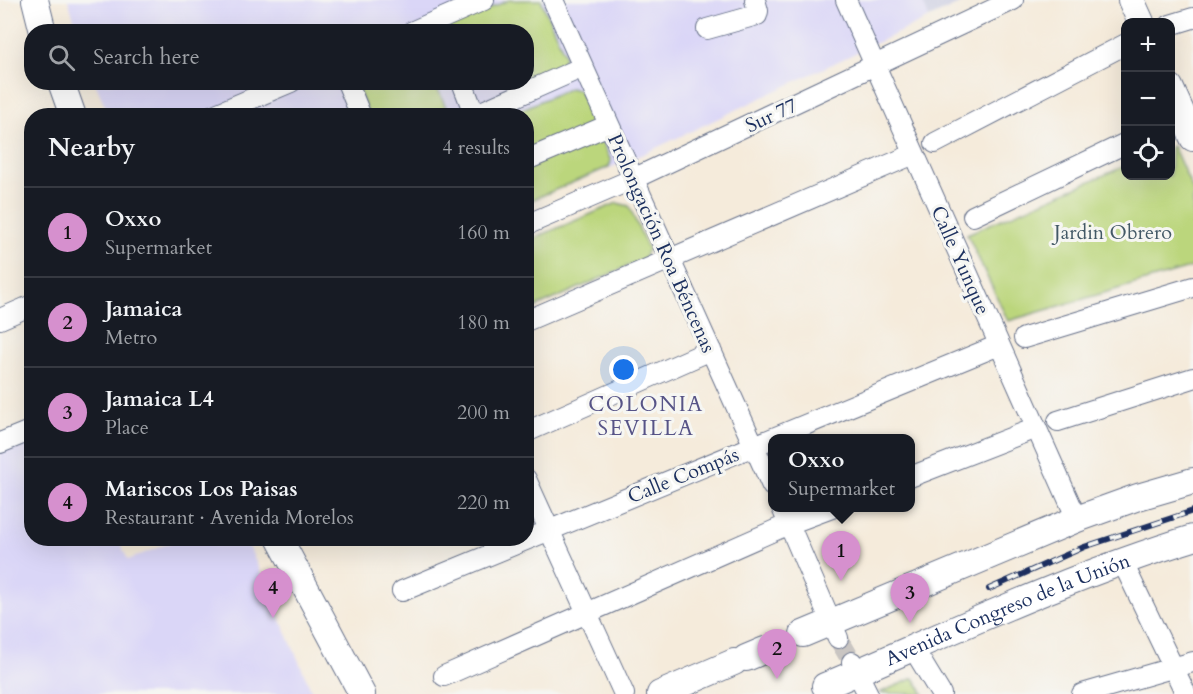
<!DOCTYPE html>
<meta charset="utf-8">
<style>
body{margin:0;font-family:Cardo,serif;background:#20242c;color:#f1f3f6}
.controls{position:absolute;right:18px;top:18px;display:grid;overflow:hidden;border-radius:12px;box-shadow:0 6px 24px #0002}
.controls button{width:54px;height:54px;display:grid;place-items:center;padding:0;border:0;border-bottom:2px solid #363941;background:#171b24;color:#f1f3f6;font:30px sans-serif}
.you{position:absolute;left:624px;top:370px;width:21px;height:21px;margin:-15px;border:4px solid #fff;border-radius:50%;background:#1a73e8;box-shadow:0 0 0 9px #1a73e833}
.badge{display:grid;place-items:center;width:39px;height:39px;border-radius:50%;background:#d690ce;color:#111;font-size:20px;font-weight:700}
.pin{position:absolute;translate:-50% -50px;filter:drop-shadow(0 2px 3px #0008)}
.pin::after{content:'';position:absolute;top:32px;width:21px;height:18px;background:inherit;clip-path:polygon(0 0,100% 0,50% 100%)}
.popup{position:absolute;left:768px;top:434px;width:147px;height:78px;box-sizing:border-box;display:grid;place-content:center;border-radius:12px;background:#171b24;filter:drop-shadow(0 2px 4px #0005);font-size:20px;white-space:nowrap;color:#9ea1a6}
.popup b{font-size:22px;color:#f1f3f6}
.popup::after{content:'';position:absolute;left:50%;top:100%;margin-left:-12px;border:12px solid transparent;border-top-color:#171b24}
.list{margin:0;padding:0;list-style:none}
h2{display:flex;justify-content:space-between;align-items:center;height:78px;margin:0;padding:0 24px;font-size:26px}
h2 small{font-size:20px;font-weight:400;color:#9ea1a6}
.list li{display:grid;grid-template-columns:39px 1fr auto;gap:18px;align-items:center;box-sizing:border-box;height:90px;padding:0 24px;border-top:2px solid #363941}
.list b{display:block;font-size:22px;white-space:nowrap}
.list p{margin:0;font-size:20px;white-space:nowrap;color:#9ea1a6}
.list em{font-size:20px;font-style:normal;color:#9ea1a6}
.icon{flex:none;width:33px;height:33px;fill:none;stroke:currentColor;stroke-width:2;stroke-linecap:round;stroke-linejoin:round}
.map{position:relative;flex:none;width:1193px;height:694px;overflow:hidden}
.search{position:absolute;background:#171b24;box-shadow:0 6px 24px #0002;left:24px;top:24px;width:510px;height:66px;display:flex;align-items:center;gap:15px;box-sizing:border-box;padding:0 21px;border-radius:24px;color:#9ea1a6;font-size:22px}
.panel{position:absolute;background:#171b24;box-shadow:0 6px 24px #0002;left:24px;top:108px;width:510px;height:438px;border-radius:24px}
.map>svg:first-child{display:block}
</style>
<div class="map">
<svg width="1193" height="694" viewBox="0 0 1193 694">
<rect width="100%" height="100%" fill="#f6f6f2"/>
<filter id="ink" filterUnits="userSpaceOnUse"><feTurbulence type="fractalNoise" baseFrequency=".0167" numOctaves="2"/><feDisplacementMap in="SourceGraphic" scale="12" xChannelSelector="R" yChannelSelector="G"/><feConvolveMatrix kernelMatrix="1 2 1 2 8 2 1 2 1" color-interpolation-filters="sRGB"/></filter>
<filter id="wash" filterUnits="userSpaceOnUse"><feTurbulence type="fractalNoise" baseFrequency=".008" numOctaves="4" result="noise"/><feDisplacementMap in="SourceGraphic" scale="24" xChannelSelector="R" yChannelSelector="G"/><feGaussianBlur stdDeviation="1.35" result="paint"/><feColorMatrix in="noise" values="0 0 0 0 0 0 0 0 0 0 0 0 0 0 0 0 0 1.4 0 .05"/><feComposite in="paint" operator="in"/></filter>
<g filter="url(#wash)">
<rect width="100%" height="100%" fill="#f5ebdb"/>
<path fill="#dad6f7" d="M68,0h899l-326,155 -114,47 -1,-86 -417,-1 -14,-32 431,-1v-50l-448,-1z
M31,435l1,103 86,1 10,21 51,-21h67l67,155h-313v-245z"/>
<path fill="#c0c2dd" d="M922,0h45l-38,18z"/>
<path fill="#bbd67c" stroke="#6b826d" stroke-width="1.5" d="M509,0h32l24,55 -3,9 -35,16 -1,-48 -89,-1z
M355,83h80l13,29 -7,4 -72,-1z
M570,88l9,2 32,71 -2,6 -82,35 -1,-86 -14,-1 -1,-1z
M1173,146l20,44v77l-185,54 -41,-87 158,-68 1,10h44l1,-29z
M617,203l12,3 19,43 -4,10 -117,52v-70z
M914,678l10,16 -45,-1z"/>
</g>
<g filter="url(#ink)">
<g fill="none" stroke-linecap="round" stroke-linejoin="round">
<path stroke="#c9c5c2" stroke-width="20" stroke-dasharray="20 10" stroke-linecap="butt" d="M838,638l14,24"/>
<g stroke="#67718a" stroke-width="22">
<path id="minor" d="M553,0l219,486
M846,0l231,519
M1170,25l23,-7
M707,29l50,-14 1,-4 -3,-11
M411,32l73,-32
M347,82l14,34
M462,82l13,34
M211,116l80,-34
M472,116l111,-49
M935,143l191,-99
M526,160l83,-35
M973,216l153,-73
M526,225l107,-46 380,-179
M0,319l32,-14
M526,321l388,-167
M1024,338l169,-51
M1058,421l135,-43
M526,432l185,-82
M0,443l32,-13
M910,477l126,-49
M526,479l98,215
M782,508l56,130
M1122,561l64,133
M402,591l597,-246
M913,648l28,46
M852,662l16,32
M444,676l345,-152 43,-16
M1082,694l111,-32"/>
</g>
<g stroke="#67718a" stroke-width="28">
<g id="major">
<path d="M35,0l8,32"/>
<path d="M1131,0l10,22"/>
<path d="M61,82l12,34"/>
<path d="M1170,87l23,51"/>
<path d="M279,538l83,156"/>
<path d="M803,634l274,-115 61,-22 55,-16"/>
<path d="M746,658l19,-8"/>
<path id="s1" d="M825,686c122,-52 241,-109 368,-148"/>
<path d="M660,694l74,-32"/>
</g>
</g>
<use href="#minor" stroke="#fff" stroke-width="20"/>
<use href="#major" stroke="#fff" stroke-width="26"/>
<g stroke="#1b2f5e" stroke-width="6">
<path id="rail" d="M989,589l95,-42 109,-36"/>
</g>
<use href="#rail" stroke="#f6f6f2" stroke-width="4" stroke-dasharray="11" stroke-linecap="butt"/>
</g>
</g>
<g text-anchor="middle" stroke-width="6" stroke-linejoin="round" paint-order="stroke">
<g font-size="20" fill="#1b2f5e" stroke="#f6f6f2">
<text transform="translate(771 115) rotate(-25)" y="7">Sur 77</text>
<text transform="translate(662 243) rotate(66)" y="7">Prolongación Roa Béncenas</text>
<text transform="translate(961 260) rotate(66)" y="7">Calle Yunque</text>
<text transform="translate(683 475) rotate(-22)" y="7">Calle Compás</text>
<text dy="7" stroke="none"><textPath href="#s1" startOffset="198">Avenida Congreso de la Unión</textPath></text>
</g>
<g font-size="20" fill="#435966" stroke="#f6f6f2">
<text x="1113" y="239">Jardin Obrero</text>
</g>
<g font-size="21" letter-spacing="1.5" fill="#575487" stroke="#f6f6f2">
<text x="646" y="411">COLONIA<tspan x="646" dy="24">SEVILLA</tspan></text>
</g>
</g>
</svg>
<div class="controls">
<button>+</button>
<button>−</button>
<button><svg class="icon" aria-label="locate" viewBox="0 0 24 24"><circle cx="12" cy="12" r="6"/><path d="M12 2v4M12 18v4M2 12h4M18 12h4"/></svg></button>
</div>
<div class="you"></div>
<div class="pin badge" style="left:841px;top:581px">1</div>
<div class="popup"><b>Oxxo</b>Supermarket</div>
<div class="pin badge" style="left:777px;top:679px">2</div>
<div class="pin badge" style="left:910px;top:623px">3</div>
<div class="pin badge" style="left:273px;top:618px">4</div>
<div class="search"><svg class="icon" aria-label="search" viewBox="0 0 24 24"><circle cx="10" cy="10" r="6"/><path d="M15 15l6 6"/></svg>Search here</div>
<section class="panel">
<h2>Nearby<small>4 results</small></h2>
<ul class="list">
<li><span class="badge">1</span><div><b>Oxxo</b><p>Supermarket</p></div><em>160 m</em></li>
<li><span class="badge">2</span><div><b>Jamaica</b><p>Metro</p></div><em>180 m</em></li>
<li><span class="badge">3</span><div><b>Jamaica L4</b><p>Place</p></div><em>200 m</em></li>
<li><span class="badge">4</span><div><b>Mariscos Los Paisas</b><p>Restaurant · Avenida Morelos</p></div><em>220 m</em></li>
</ul>
</section>
</div>
